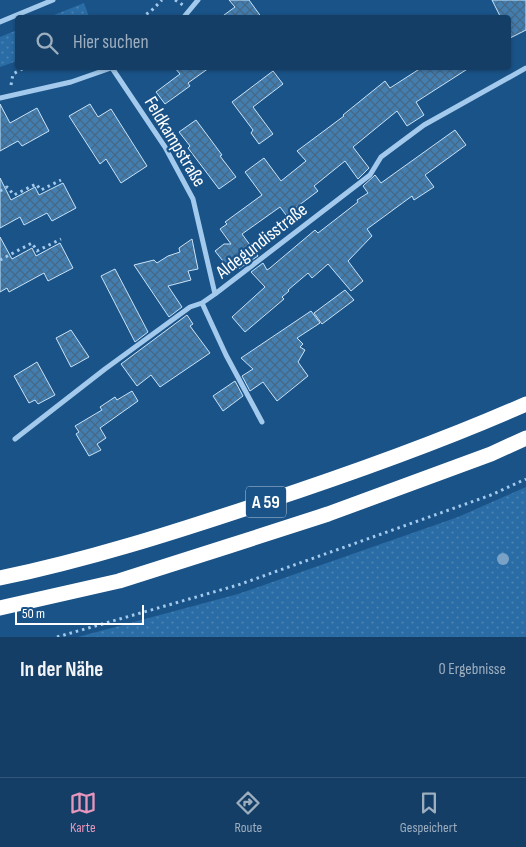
<!DOCTYPE html>
<html lang="de">
<meta charset="utf-8">
<style>
body{margin:0;font-family:"Sofia Sans Condensed",sans-serif;background:#21496f;color:#f1f3f6}
.scale{position:absolute;left:15px;bottom:12px;width:129px;box-sizing:border-box;padding-left:5px;border:2px solid #fff;border-top:0;font-size:14px;line-height:18px;white-space:nowrap;color:#fff;-webkit-text-stroke:4px #1a5388;paint-order:stroke}
.list{margin:0;padding:0;list-style:none}
h2{display:flex;justify-content:space-between;align-items:center;height:65px;margin:0;padding:0 20px;font-size:21px}
h2 small{font-size:16px;font-weight:400;color:#9daebf}
.icon{flex:none;width:28px;height:28px;fill:none;stroke:currentColor;stroke-width:2;stroke-linecap:round;stroke-linejoin:round}
.map{position:relative;flex:none;width:526px;height:637px;overflow:hidden}
.search{position:absolute;background:#143e66;box-shadow:0 1px 4px #0004;left:15px;right:15px;top:15px;height:55px;display:flex;align-items:center;gap:12px;box-sizing:border-box;padding:0 18px;border-radius:5px;color:#9daebf;font-size:19px}
.sheet{height:140px;background:#143e66}
nav{display:flex;justify-content:space-around;align-items:center;box-sizing:border-box;height:70px;border-top:1px solid #33577a;background:#143e66;font-size:14px;color:#9daebf}
nav a{display:grid;justify-items:center;gap:2px}
nav .on{color:#e797bd}
.map>svg:first-child{display:block}
</style>
<div class="map">
<svg width="526" height="637" viewBox="0 0 526 637">
<defs>
<pattern id="green-dots" width="8" height="8" patternUnits="userSpaceOnUse" patternTransform="scale(1.25)"><rect width="8" height="8" fill="#2a6ca5"/><path d="M2 2h.1M6 6h.1" fill="none" stroke="#4a82b2" stroke-width="1.8" stroke-linecap="round"/></pattern>
<pattern id="building-cross-hatch" width="8" height="8" patternUnits="userSpaceOnUse" patternTransform="scale(1.25)"><rect width="8" height="8" fill="#437eb1"/><path d="M0 0l8 8M0 8l8-8" fill="none" stroke="#476884"/></pattern>
</defs>
<rect width="100%" height="100%" fill="#1a5388"/>
<path fill="url(#green-dots)" d="M84,3l5,14h-40z
M17,30v31l-17,6v-30z
M526,487v150h-448l160,-43 220,-77z"/>
<path fill="url(#building-cross-hatch)" stroke="#c8e3f9" d="M229,0h20l13,18h-42l15,-11z
M492,0h34v30l-18,9v-21h-7z
M175,68h34l-21,15 2,3 -25,18 -9,-12 24,-18z
M421,68h48l-53,34 8,13 -17,11 -10,-15 -44,36 16,21 -11,11 -13,-18 -31,25 4,5 -32,24 -6,-8 -38,27 16,22 -18,12 -10,2 -15,-19 9,-7h7l-11,-15 7,-5 -2,-2 37,-27 -17,-23 19,-14 17,23 25,-20 -9,-10 47,-35 -1,-1 42,-34 5,7z
M273,71l10,13 -30,23 20,27 -14,10 -8,-11 2,-3 -21,-28z
M0,104l10,19 27,-15 12,23 -27,15 -4,-5 -18,10z
M90,104l8,13 13,-8 36,57 -26,17 -15,-24 -6,5 -31,-48z
M196,120l26,35 -2,1 16,21 -17,12 -31,-41 2,-2 -11,-14z
M455,130l11,15 -41,30 9,12 -20,13 -2,-4 -45,33 5,7 -24,25 15,20 -12,10 -23,-27 -16,14 -4,-5 -20,17 1,1 -7,6 2,2 -39,33 -13,-15 33,-30 -14,-15 12,-9 4,7 3,-2 45,-38 3,3 40,-31 -1,-2 11,-7 -5,-7 12,-11 6,8z
M0,178l11,22 24,-13 4,8 24,-12 13,25 -24,13 -5,-8 -23,12 -4,-8 -20,11z
M0,237l12,22 20,-11 4,8 24,-13 13,25 -25,13 -4,-8 -35,19 -2,-4 -7,4z
M192,239l6,30 -10,2 3,9 -23,6 14,21 -13,10 -35,-52 20,-5 3,3 11,-7 12,-4 -1,-4z
M115,269l33,63 -13,10 -34,-66z
M345,290l9,10 -32,24 -8,-11z
M311,311l9,12 -23,15 6,6 -3,3 5,3 -7,12 10,14 -31,25 -14,-19 -13,9 -8,-15 11,-7 -12,-11z
M187,315l6,9 -3,2 20,27 -50,34 -9,-12 -14,11 -16,-22z
M71,330l18,27 -18,10 -15,-29z
M37,362l18,33 -17,9 -3,-4 -6,3 -15,-27z
M235,381l8,15 -20,15 -10,-15z
M132,391l6,10 -38,27 6,10 -9,6 4,6 -12,6 -13,-22 3,-2 -4,-6 27,-16 -2,-3 15,-10 2,3z"/>
<g fill="none" stroke-linecap="round" stroke-linejoin="round">
<path stroke="#a3caec" stroke-width="3" stroke-dasharray="2.5 4" stroke-linecap="butt" d="M175,0l8,5
M141,18l10,-7 11,-11
M11,85l2,-11 11,-6
M0,191l7,-4 7,8 22,-11 5,6 20,-10
M0,260l32,-17 5,8 24,-12
M57,637l181,-52 253,-90 35,-16"/>
<path stroke="#a3caec" stroke-width="5" d="M183,18l15,-18
M0,22l53,-22
M112,68l53,79 28,52 22,95
M0,98l71,-16 40,-14
M202,303l24,52 36,67
M15,439l90,-70 85,-62 12,-4 13,-9 155,-119 11,-18 43,-32 102,-57"/>
<path stroke="#fff" stroke-width="15" d="M0,578c87,-18 172,-45 256,-73 91,-30 182,-62 270,-101
M0,608l119,-27 110,-35 99,-32 163,-60 35,-16"/>
</g>
<circle fill="#7aa2c6" cx="503" cy="559" r="6"/>
<g text-anchor="middle" stroke-width="4.5" stroke-linejoin="round" paint-order="stroke">
<rect fill="#1a5388" stroke="#bacbdb" stroke-width="1" x="246" y="486.5" width="40" height="31" rx="4"/>
<g font-size="18" font-weight="bold" fill="#fff">
<text x="266" y="508">A 59</text>
</g>
<g font-size="19" fill="#fff" stroke="#1a5388">
<text transform="translate(176 141) rotate(59)" y="7">Feldkampstraße</text>
<text transform="translate(261 240) rotate(-38)" y="7">Aldegundisstraße</text>
</g>
</g>
</svg>
<div class="scale">50 m</div>
<div class="search"><svg class="icon" aria-label="search" viewBox="0 0 24 24"><circle cx="10" cy="10" r="6"/><path d="M15 15l6 6"/></svg>Hier suchen</div>
</div>
<section class="sheet">
<h2>In der Nähe<small>0 Ergebnisse</small></h2>
<ul class="list">
</ul>
</section>
<nav>
<a class="on"><svg class="icon" aria-label="map" viewBox="0 0 24 24"><path d="M3 6l6-2 6 2 6-2v14l-6 2-6-2-6 2zM9 4v14M15 6v14"/></svg>Karte</a>
<a><svg class="icon" aria-label="directions" viewBox="0 0 24 24"><path d="M12 3l9 9-9 9-9-9zM9 14v-3h6M13 9l2 2-2 2"/></svg>Route</a>
<a><svg class="icon" aria-label="saved" viewBox="0 0 24 24"><path d="M7 4h10v16l-5-4-5 4z"/></svg>Gespeichert</a>
</nav>
